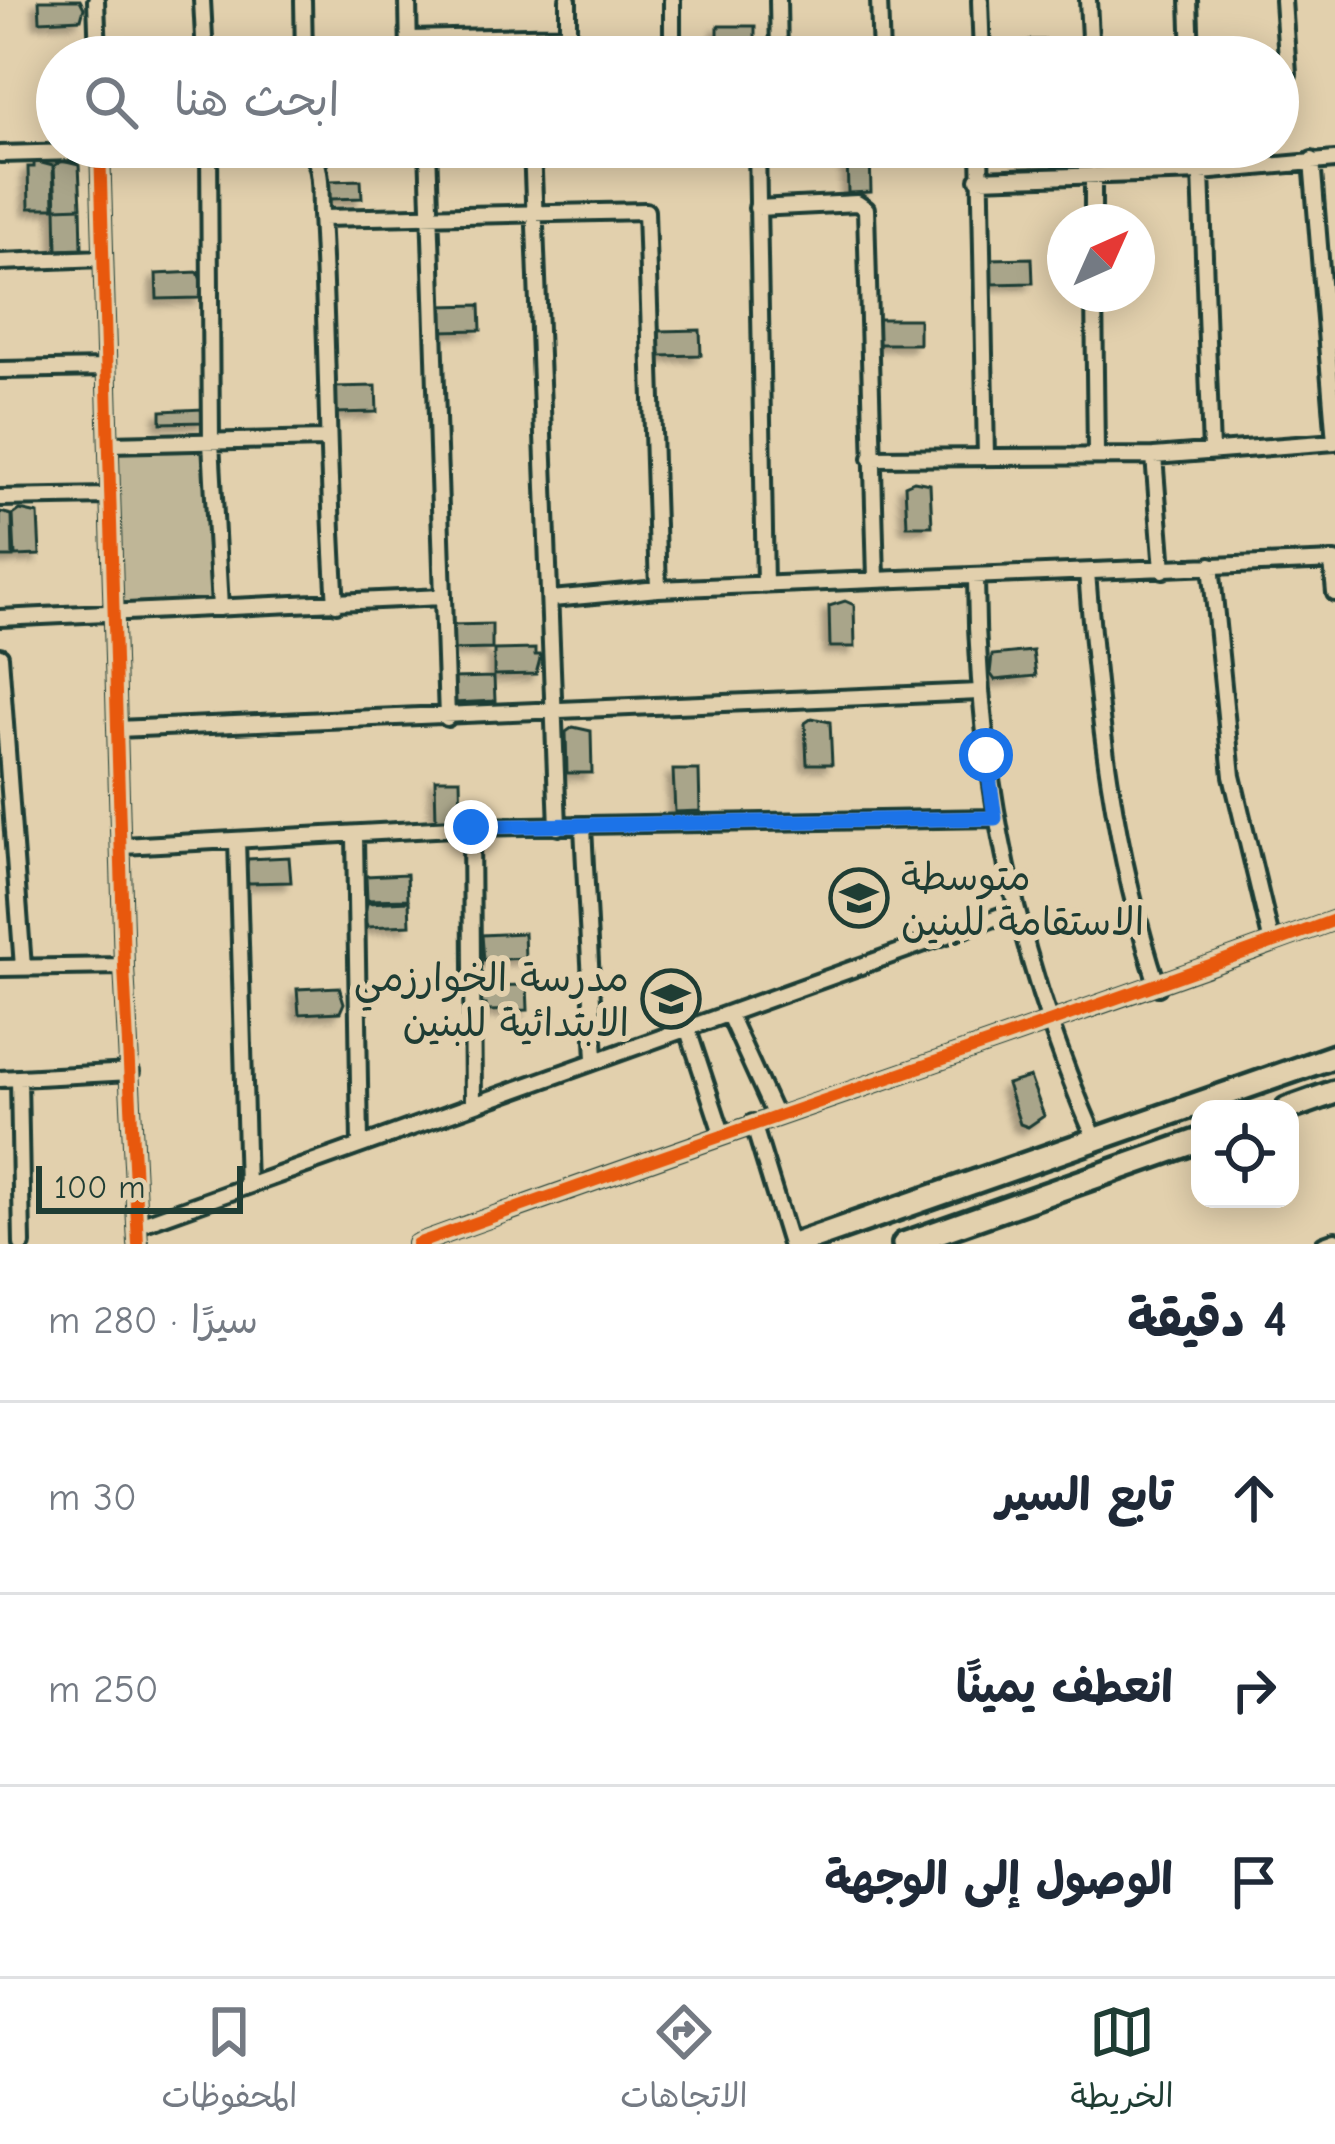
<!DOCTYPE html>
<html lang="ar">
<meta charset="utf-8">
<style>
body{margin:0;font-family:"Comic Neue","Playpen Sans Arabic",sans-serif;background:#f6f6f7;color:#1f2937;direction:rtl}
.controls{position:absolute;right:36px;bottom:36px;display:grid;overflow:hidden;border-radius:24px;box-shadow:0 6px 30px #0003}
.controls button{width:108px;height:108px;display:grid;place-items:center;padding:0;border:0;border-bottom:3px solid #e0e1e3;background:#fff;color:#1f2937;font:60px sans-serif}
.compass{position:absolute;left:1047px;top:204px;width:108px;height:108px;border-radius:50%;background:#fff;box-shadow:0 6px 30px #0003;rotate:45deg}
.scale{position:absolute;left:36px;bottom:30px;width:207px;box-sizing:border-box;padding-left:12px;border:6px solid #1f3d34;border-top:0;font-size:33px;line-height:42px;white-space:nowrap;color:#1f3d34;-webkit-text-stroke:9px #e2d0ad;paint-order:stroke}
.stop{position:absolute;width:36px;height:36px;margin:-27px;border:9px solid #1a73e8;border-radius:50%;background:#fff}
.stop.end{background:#1a73e8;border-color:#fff;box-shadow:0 3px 12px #0008}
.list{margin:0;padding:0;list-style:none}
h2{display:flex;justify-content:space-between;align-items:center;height:156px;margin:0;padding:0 48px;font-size:51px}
h2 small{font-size:39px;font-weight:400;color:#747a83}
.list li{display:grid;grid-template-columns:78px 1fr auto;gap:36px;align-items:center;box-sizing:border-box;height:192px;padding:0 48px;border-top:3px solid #e0e1e3}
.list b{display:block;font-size:45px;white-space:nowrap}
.list em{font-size:39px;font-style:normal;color:#747a83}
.icon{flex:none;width:66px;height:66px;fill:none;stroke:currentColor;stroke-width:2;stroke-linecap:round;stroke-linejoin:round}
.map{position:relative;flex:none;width:1335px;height:1244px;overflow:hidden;direction:ltr}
.search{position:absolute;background:#fff;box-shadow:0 6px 30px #0003;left:36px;right:36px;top:36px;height:132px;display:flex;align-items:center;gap:30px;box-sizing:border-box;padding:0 42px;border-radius:66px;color:#747a83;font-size:45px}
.sheet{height:732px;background:#fff}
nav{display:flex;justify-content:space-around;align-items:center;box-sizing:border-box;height:168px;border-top:3px solid #e0e1e3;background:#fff;font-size:33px;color:#747a83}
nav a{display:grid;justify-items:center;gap:6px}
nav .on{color:#1f3d34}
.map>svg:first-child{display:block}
</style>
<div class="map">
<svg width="1335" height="1244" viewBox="0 0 1335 1244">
<defs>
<filter id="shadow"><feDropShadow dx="-6" dy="6" stdDeviation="3" flood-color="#0004"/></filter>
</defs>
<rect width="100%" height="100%" fill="#e2d0ad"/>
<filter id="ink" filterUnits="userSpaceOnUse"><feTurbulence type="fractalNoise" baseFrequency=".00833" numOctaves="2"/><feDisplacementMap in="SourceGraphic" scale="24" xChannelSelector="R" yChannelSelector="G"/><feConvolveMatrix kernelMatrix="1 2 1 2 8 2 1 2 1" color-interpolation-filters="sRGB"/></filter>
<g filter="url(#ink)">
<path fill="#bfb697" stroke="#6f7a66" stroke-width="3" d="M211,442l9,166 -107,3 -3,-167z"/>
<path fill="#a9a58a" stroke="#1f3d34" stroke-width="3" filter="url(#shadow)" d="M39,0h41l4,8 -3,11 -41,2z
M718,26h37v22h-37z
M1030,40h36l5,14 -41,3z
M1170,47l4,10h-41v-9z
M798,147h23l1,8 -23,1z
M870,154l1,38 -23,1 -1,-38z
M34,161l19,5 1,42h-25l-1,-41h6z
M62,161l17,4 2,42 -25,1 -2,-42z
M361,180l1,18 -31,1 -3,-5 2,-13z
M81,207l1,42 -25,1 -1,-42z
M1032,258l1,25 -42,1 -4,-7 4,-18z
M198,272l6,17 -5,9 -42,1 -1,-25z
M480,305l1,25 -41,1 -1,-25z
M877,319h42v25h-41v-6h-6z
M700,330l1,25 -42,1v-25z
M376,386l1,26 -43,1v-26z
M161,411l42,-2 3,8 -2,5 -43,1z
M914,481l16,3 2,42h-25l-2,-41z
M20,510l18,4 2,41 -25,1 -2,-41z
M0,512l12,3 1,42h-13z
M845,601l9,4 1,42h-25l-1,-41z
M492,624v25l-41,1 -1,-25z
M535,649v6h6l-5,19 -42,1v-25z
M1033,651l3,25 -41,4 -5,-7 2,-18z
M494,677l1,24 -42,2 -1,-25z
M812,718l18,4 2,42h-25l-2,-41z
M573,727l18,4 1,42h-25l-1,-41z
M673,770h26l1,41 -25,1z
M435,779h25l1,41 -25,1z
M289,857l2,25 -42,1 -5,-7 4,-17z
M407,874l1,25 -41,1 -1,-24z
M409,901l1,24 -42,2 -4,-7 3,-17z
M524,933l1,25 -41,2 -2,-25z
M527,985l1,25 -42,1v-6h-6l5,-19z
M339,987l5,16 -4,9 -41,2 -2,-25z
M1030,1077l14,39 -16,11 -8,-3 -13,-40z"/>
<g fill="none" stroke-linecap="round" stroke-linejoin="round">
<g stroke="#1f3d34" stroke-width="22">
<path id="street" d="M96,0l2,57
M202,0l3,57
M303,0l1,57
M408,0l1,57
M568,0v57
M672,0v57
M778,0l1,57
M879,0l2,57
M980,0l2,57
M1088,0l3,57
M1189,0l2,57
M411,39l158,-4
M1278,74h10l-5,-74
M100,147l24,819 14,278
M209,147l2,295 9,166
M305,147c19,12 15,47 16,68 7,130 6,260 15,389
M428,147l19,571
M532,147l26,680
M757,147l8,438
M980,147l6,310
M0,154l261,-7
M1312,160l23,282
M1201,172l10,280
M1093,175v47
M978,179l223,-7 134,-12
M757,208l100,-5 9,6 10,370
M322,218l324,-7 12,378
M0,262l103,-4
M1094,294l2,159
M0,370l105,-2
M110,444l215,-5
M1154,456l9,114
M871,458l283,-2 181,-14
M0,498l108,-2
M1332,561l3,32
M1211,565l21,211 40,167
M1087,572c11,143 26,278 71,415
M976,579c1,197 41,381 120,562
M552,599l106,-10 677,-28
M0,618l442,-21
M0,656l23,311
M117,729l862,-37
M471,827l2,278
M583,827l12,232
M355,836l5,308
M237,840l10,346
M123,846l348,-19 524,-9
M0,968l124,-2
M729,1015l46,101
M688,1030l34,103
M0,1079l131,-7
M19,1079l3,165
M753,1123l37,121
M139,1225l875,-314
M417,1244c305,-111 613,-212 918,-324
M1324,1244l11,-4"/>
</g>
<g stroke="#1f3d34" stroke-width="30">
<path id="primary" d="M1287,1109l48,-17
M796,1244l539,-188
M904,1244l296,-104"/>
</g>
<use href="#street" stroke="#e2d0ad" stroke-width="14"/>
<use href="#primary" stroke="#e2d0ad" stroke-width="21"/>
<g stroke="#e2d0ad" stroke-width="20">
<path id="cycleway" d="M100,147l24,819 14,278
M417,1244c305,-111 613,-212 918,-324"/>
</g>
<use href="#cycleway" stroke="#e8590c" stroke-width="12"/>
</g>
</g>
<g fill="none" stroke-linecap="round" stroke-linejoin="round" filter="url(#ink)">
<path stroke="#1a73e8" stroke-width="15" d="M471,827l524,-9 -9,-63"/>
</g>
<defs>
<g id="school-ring" transform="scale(3)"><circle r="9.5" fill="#e2d0ad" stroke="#1f3d34" stroke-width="1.5"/><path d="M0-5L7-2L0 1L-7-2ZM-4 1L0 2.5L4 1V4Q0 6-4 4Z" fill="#1f3d34"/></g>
</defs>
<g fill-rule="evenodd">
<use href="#school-ring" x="859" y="898"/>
<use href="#school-ring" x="671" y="999"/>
</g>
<g text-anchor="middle" stroke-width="12" stroke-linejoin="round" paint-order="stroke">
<g font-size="39" fill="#1f3d34" stroke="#e2d0ad" text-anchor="start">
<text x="901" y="890">متوسطة<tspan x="901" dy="45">الاستقامة للبنين</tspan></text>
<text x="629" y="991" text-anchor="end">مدرسة الخوارزمي<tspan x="629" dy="45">الابتدائية للبنين</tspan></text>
</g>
</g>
</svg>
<div class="controls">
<button><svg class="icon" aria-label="locate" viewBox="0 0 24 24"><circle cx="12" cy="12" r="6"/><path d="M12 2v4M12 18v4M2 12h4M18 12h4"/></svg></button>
</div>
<svg class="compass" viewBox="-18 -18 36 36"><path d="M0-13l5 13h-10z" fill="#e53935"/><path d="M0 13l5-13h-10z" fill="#747a83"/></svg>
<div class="scale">100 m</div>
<div class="stop" style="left:986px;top:755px"></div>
<div class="stop end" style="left:471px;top:827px"></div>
<div class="search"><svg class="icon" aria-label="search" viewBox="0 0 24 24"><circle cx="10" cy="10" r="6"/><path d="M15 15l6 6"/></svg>ابحث هنا</div>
</div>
<section class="sheet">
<h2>4 دقيقة<small>سيرًا · 280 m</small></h2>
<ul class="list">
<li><svg class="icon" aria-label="ahead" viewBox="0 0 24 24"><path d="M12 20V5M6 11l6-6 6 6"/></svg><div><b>تابع السير</b></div><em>30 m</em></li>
<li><svg class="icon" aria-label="right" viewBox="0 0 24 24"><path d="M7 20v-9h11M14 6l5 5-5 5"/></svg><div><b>انعطف يمينًا</b></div><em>250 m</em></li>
<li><svg class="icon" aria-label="arrive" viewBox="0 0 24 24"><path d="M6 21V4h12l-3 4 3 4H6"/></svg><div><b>الوصول إلى الوجهة</b></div></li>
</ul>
</section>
<nav>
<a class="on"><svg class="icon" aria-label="map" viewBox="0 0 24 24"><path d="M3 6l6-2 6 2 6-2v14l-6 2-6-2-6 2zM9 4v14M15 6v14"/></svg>الخريطة</a>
<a><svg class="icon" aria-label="directions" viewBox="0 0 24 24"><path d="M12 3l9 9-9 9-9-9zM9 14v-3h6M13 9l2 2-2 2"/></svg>الاتجاهات</a>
<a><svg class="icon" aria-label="saved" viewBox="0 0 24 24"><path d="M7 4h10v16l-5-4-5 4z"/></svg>المحفوظات</a>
</nav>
